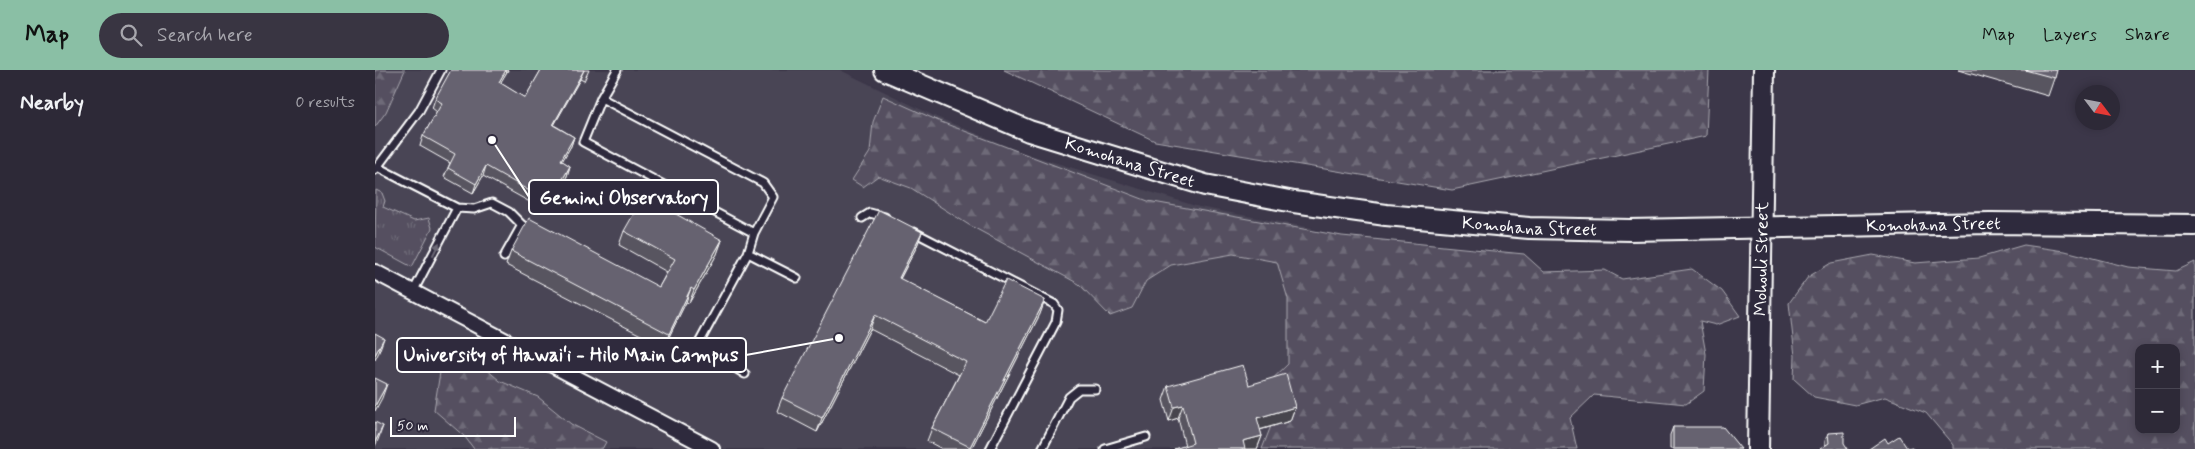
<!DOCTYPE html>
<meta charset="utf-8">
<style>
body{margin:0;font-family:Mynerve,sans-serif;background:#393542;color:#f1f3f6}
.controls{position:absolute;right:15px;bottom:15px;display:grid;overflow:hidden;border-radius:10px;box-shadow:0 2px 8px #0003}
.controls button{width:45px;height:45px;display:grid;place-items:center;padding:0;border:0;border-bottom:1px solid #484552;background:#2d2937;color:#f1f3f6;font:25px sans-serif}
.compass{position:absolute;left:1700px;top:15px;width:45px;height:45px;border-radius:50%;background:#2d2937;box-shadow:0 2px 8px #0003;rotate:122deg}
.scale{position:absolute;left:15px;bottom:12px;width:126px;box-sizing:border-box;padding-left:5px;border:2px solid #fff;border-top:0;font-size:14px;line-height:18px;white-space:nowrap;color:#fff;-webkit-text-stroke:4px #2f2a3d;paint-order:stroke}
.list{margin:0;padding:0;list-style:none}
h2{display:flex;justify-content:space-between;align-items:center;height:65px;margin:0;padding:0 20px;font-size:21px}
h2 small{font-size:16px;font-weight:400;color:#a7a6ad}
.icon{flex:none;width:28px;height:28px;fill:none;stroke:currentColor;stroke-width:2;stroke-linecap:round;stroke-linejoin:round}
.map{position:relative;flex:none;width:1820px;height:379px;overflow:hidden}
header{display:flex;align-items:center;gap:30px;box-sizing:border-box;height:70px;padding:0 25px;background:#8abfa5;color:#111}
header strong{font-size:24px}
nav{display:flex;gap:28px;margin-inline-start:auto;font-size:18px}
.search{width:350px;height:45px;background:#393542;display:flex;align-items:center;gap:12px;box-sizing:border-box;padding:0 18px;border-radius:28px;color:#a7a6ad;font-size:19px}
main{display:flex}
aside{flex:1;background:#2d2937}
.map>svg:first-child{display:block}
</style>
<header>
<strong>Map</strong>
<div class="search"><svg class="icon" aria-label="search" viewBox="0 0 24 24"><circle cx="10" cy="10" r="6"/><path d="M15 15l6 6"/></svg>Search here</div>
<nav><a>Map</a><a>Layers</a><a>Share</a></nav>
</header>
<main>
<aside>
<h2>Nearby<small>0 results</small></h2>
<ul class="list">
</ul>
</aside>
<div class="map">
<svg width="1820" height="379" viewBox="0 0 1820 379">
<defs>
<pattern id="grass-tufts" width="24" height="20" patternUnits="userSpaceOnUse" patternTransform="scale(1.25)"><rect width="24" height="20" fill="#555060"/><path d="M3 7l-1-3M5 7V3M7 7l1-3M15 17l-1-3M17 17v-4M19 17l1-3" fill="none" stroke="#6e6a78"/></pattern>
<pattern id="forest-firs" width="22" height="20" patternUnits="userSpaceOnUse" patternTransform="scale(1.25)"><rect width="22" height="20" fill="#555060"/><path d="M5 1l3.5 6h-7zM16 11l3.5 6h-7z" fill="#6e6a78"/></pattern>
</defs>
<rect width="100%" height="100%" fill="#3c3749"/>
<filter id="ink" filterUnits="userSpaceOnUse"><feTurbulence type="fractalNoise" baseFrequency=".02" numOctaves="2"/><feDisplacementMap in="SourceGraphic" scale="10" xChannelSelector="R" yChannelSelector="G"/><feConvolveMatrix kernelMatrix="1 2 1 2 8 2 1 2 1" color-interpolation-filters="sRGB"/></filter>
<g filter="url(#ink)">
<path fill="#494455" d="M0,0h465l94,46 87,36 178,55 113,21 -18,221h-919z"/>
<path fill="url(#grass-tufts)" stroke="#aaa8b0" d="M1,120l6,3 3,8 -2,6 31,14 15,-3 3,10 -20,39 -37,-20z"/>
<path fill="url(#forest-firs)" stroke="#aaa8b0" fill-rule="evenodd" d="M0,0h30l-19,42 -11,15z
M629,0h705l-3,66 -254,54 -297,-49z
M508,26l58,26 207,79 194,35 182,18 20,18 61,-2 17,9 70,-10 30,22 18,25 -24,9 -16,-4 6,33 -2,37 -18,13 -92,-9 -24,23 7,31h-315l9,-23 -9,-37 26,-25v-65l-11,-37 -44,-8 -62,11 -25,16 -14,27 -22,8 -31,-32 -110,-59 -58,-37 -33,-12 -15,11 -11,-7 18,-28 3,-30z
M1649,175l41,6 63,16 48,4 19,-9v187h-242v-4l-27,-32 -41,-16 -30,8 -41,-8 -20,-18 1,-23 -6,-53 19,-26 23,-14 42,-8 42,8 64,-5zM1764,278h37v82h-37z
M102,291l23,20 38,16 33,27 35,18 -4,7h-128l-9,-12 -31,-27 7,-44z"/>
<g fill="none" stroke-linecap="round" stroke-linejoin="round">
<g stroke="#fff" stroke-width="11">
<path id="lane" d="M226,28l162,85 10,14 -19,36 -171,-91 18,-44 16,-28
M2,97l80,41 -44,84
M0,100l44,-59 22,-41
M82,138l17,1 18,-6 17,9 13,13 10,4
M487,148l8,-5 15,4
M539,162l140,72 4,6 -2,12 -66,127
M373,183l49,25
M129,187l18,-32
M370,304l-47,-29 50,-92 6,-20
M667,379l27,-52 10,-8h16
M730,379l41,-12"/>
</g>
<g stroke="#fff" stroke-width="18">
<path id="street" d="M0,202l337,177"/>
</g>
<g stroke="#fff" stroke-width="24">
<g id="secondary">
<path id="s1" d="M510,0l144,61 176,54 89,17 92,13 143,13 101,2 360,-7 205,2"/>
<path id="s2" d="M1383,379l6,-379"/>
</g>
</g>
<use href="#lane" stroke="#2f2a3d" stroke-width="7"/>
<use href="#street" stroke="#2f2a3d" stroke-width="14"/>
<use href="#secondary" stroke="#2f2a3d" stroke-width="20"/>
</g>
<path fill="#585460" stroke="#fff" d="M133,0l-8,13 25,15 16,-28h48l-5,11 -4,-2 -26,46 20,12 -3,9 -9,15 8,5 -3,10 -11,20 -10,-6 -9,16 -54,-30 -10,17 -29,-16 6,-14 -30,-17 3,-10 14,-24 -5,-4 3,-9z
M1583,0h99l-9,26z
M249,161l98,9 -5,14 -28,49 -3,-1 -22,45 -158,-82 5,-14 148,36 8,-15 -48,-27z
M547,162l-5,14 -17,33 85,43 60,-22 -5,14 -69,135h-29l-15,-8 5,-13 27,-53 -89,-46 -53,103 -40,-21 5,-13z
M874,315l46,22 -5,14 -30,9 2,6 -5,13h-83l11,-3 -7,-28 -9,3 -6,-21 5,-14z
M1298,357l68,22h-71v-14z
M1453,363l16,10 -19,2v-4z"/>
<path fill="#47454e" stroke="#fff" d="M131,0h2l-13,22 4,-10z
M209,0l-4,9 -31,55 4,-9z
M199,67l-3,9 -14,24 4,-10z
M111,96l-3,10 -10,17 3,-9z
M195,96l-3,10 -11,20 3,-10z
M174,110l-3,10 -9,16 3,-9z
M547,162l-5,14 -24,46 6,-14z
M347,170l-5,14 -28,49 5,-13z
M316,218l-5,14 -22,45 5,-13z
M670,230l-5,14 -69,135h-2z
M500,245l-5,14 -53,103 5,-14z
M9,268l-5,14 -4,8v-5z
M12,314l-5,14 -7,13v-5z
M808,335l-5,13 -9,3 5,-14z
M920,337l-5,14 -38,11 5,-14z
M8,356l-5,14 -3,6v-4z
M887,366l-5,13h-17l3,-8z"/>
<path fill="#666270" stroke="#fff" d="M76,0h55l-7,12 26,16 16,-28h43l-31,55 21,12 -13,23 9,6 -11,20 -10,-6 -9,17 -54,-31 -10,18 -28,-16 7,-14 -32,-18 19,-33 -7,-4z
M1650,0h32l-2,8z
M269,126l78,44 -28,50 -3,-2 -22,46 -158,-83 18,-33 130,69 16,-28 -51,-28z
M504,140l43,22 -23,46 86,44 21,-42 39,20 -75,147 -38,-19 34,-66 -91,-47 -53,103 -40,-20z
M0,263l9,5 -9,17z
M868,295l6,20 37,-11 9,33 -38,11 5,18 -19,5 2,8h-71l19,-6 -10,-38 -9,2 -6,-21z
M0,308l12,6 -12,22z
M0,352l8,4 -8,16z
M1298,357h50l18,22h-68z
M1469,362v11l4,6h-28l9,-6 -1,-10z
M1524,366l8,12 5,-1 1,2h-44l16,-11 3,5z"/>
<defs><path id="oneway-solid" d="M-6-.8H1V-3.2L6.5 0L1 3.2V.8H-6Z" transform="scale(1.25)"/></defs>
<use fill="#6d6a77" href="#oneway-solid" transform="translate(61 179) rotate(-63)"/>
</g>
<g text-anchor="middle" stroke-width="5" stroke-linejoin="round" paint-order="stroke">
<g font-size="18" fill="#fff" stroke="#2f2a3d">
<text dy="6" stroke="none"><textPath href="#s1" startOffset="262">Komohana Street</textPath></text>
<text dy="6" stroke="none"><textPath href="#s1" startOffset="1072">Komohana Street</textPath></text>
<text dy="6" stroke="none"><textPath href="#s1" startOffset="668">Komohana Street</textPath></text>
<text dy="6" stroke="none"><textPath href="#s2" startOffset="190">Mohouli Street</textPath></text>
</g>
</g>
<path fill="none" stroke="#fff" stroke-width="2" d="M117 70L154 127M464 268L371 285"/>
<g fill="#fff" stroke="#2f2a3d" stroke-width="2">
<circle cx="117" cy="70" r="5"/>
<circle cx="464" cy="268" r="5"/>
</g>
<g fill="#2f2a3d" stroke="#fff" stroke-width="2">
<rect x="154" y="110" width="189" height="34" rx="5"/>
<rect x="22" y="268" width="349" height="34" rx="5"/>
</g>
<g font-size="19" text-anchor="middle" font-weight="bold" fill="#fff">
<text x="249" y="134">Gemini Observatory</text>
<text x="196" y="291">University of Hawaiʻi - Hilo Main Campus</text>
</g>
</svg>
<div class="controls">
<button>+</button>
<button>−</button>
</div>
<svg class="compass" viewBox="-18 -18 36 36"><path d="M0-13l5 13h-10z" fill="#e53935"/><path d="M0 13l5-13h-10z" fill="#a7a6ad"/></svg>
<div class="scale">50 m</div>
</div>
</main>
